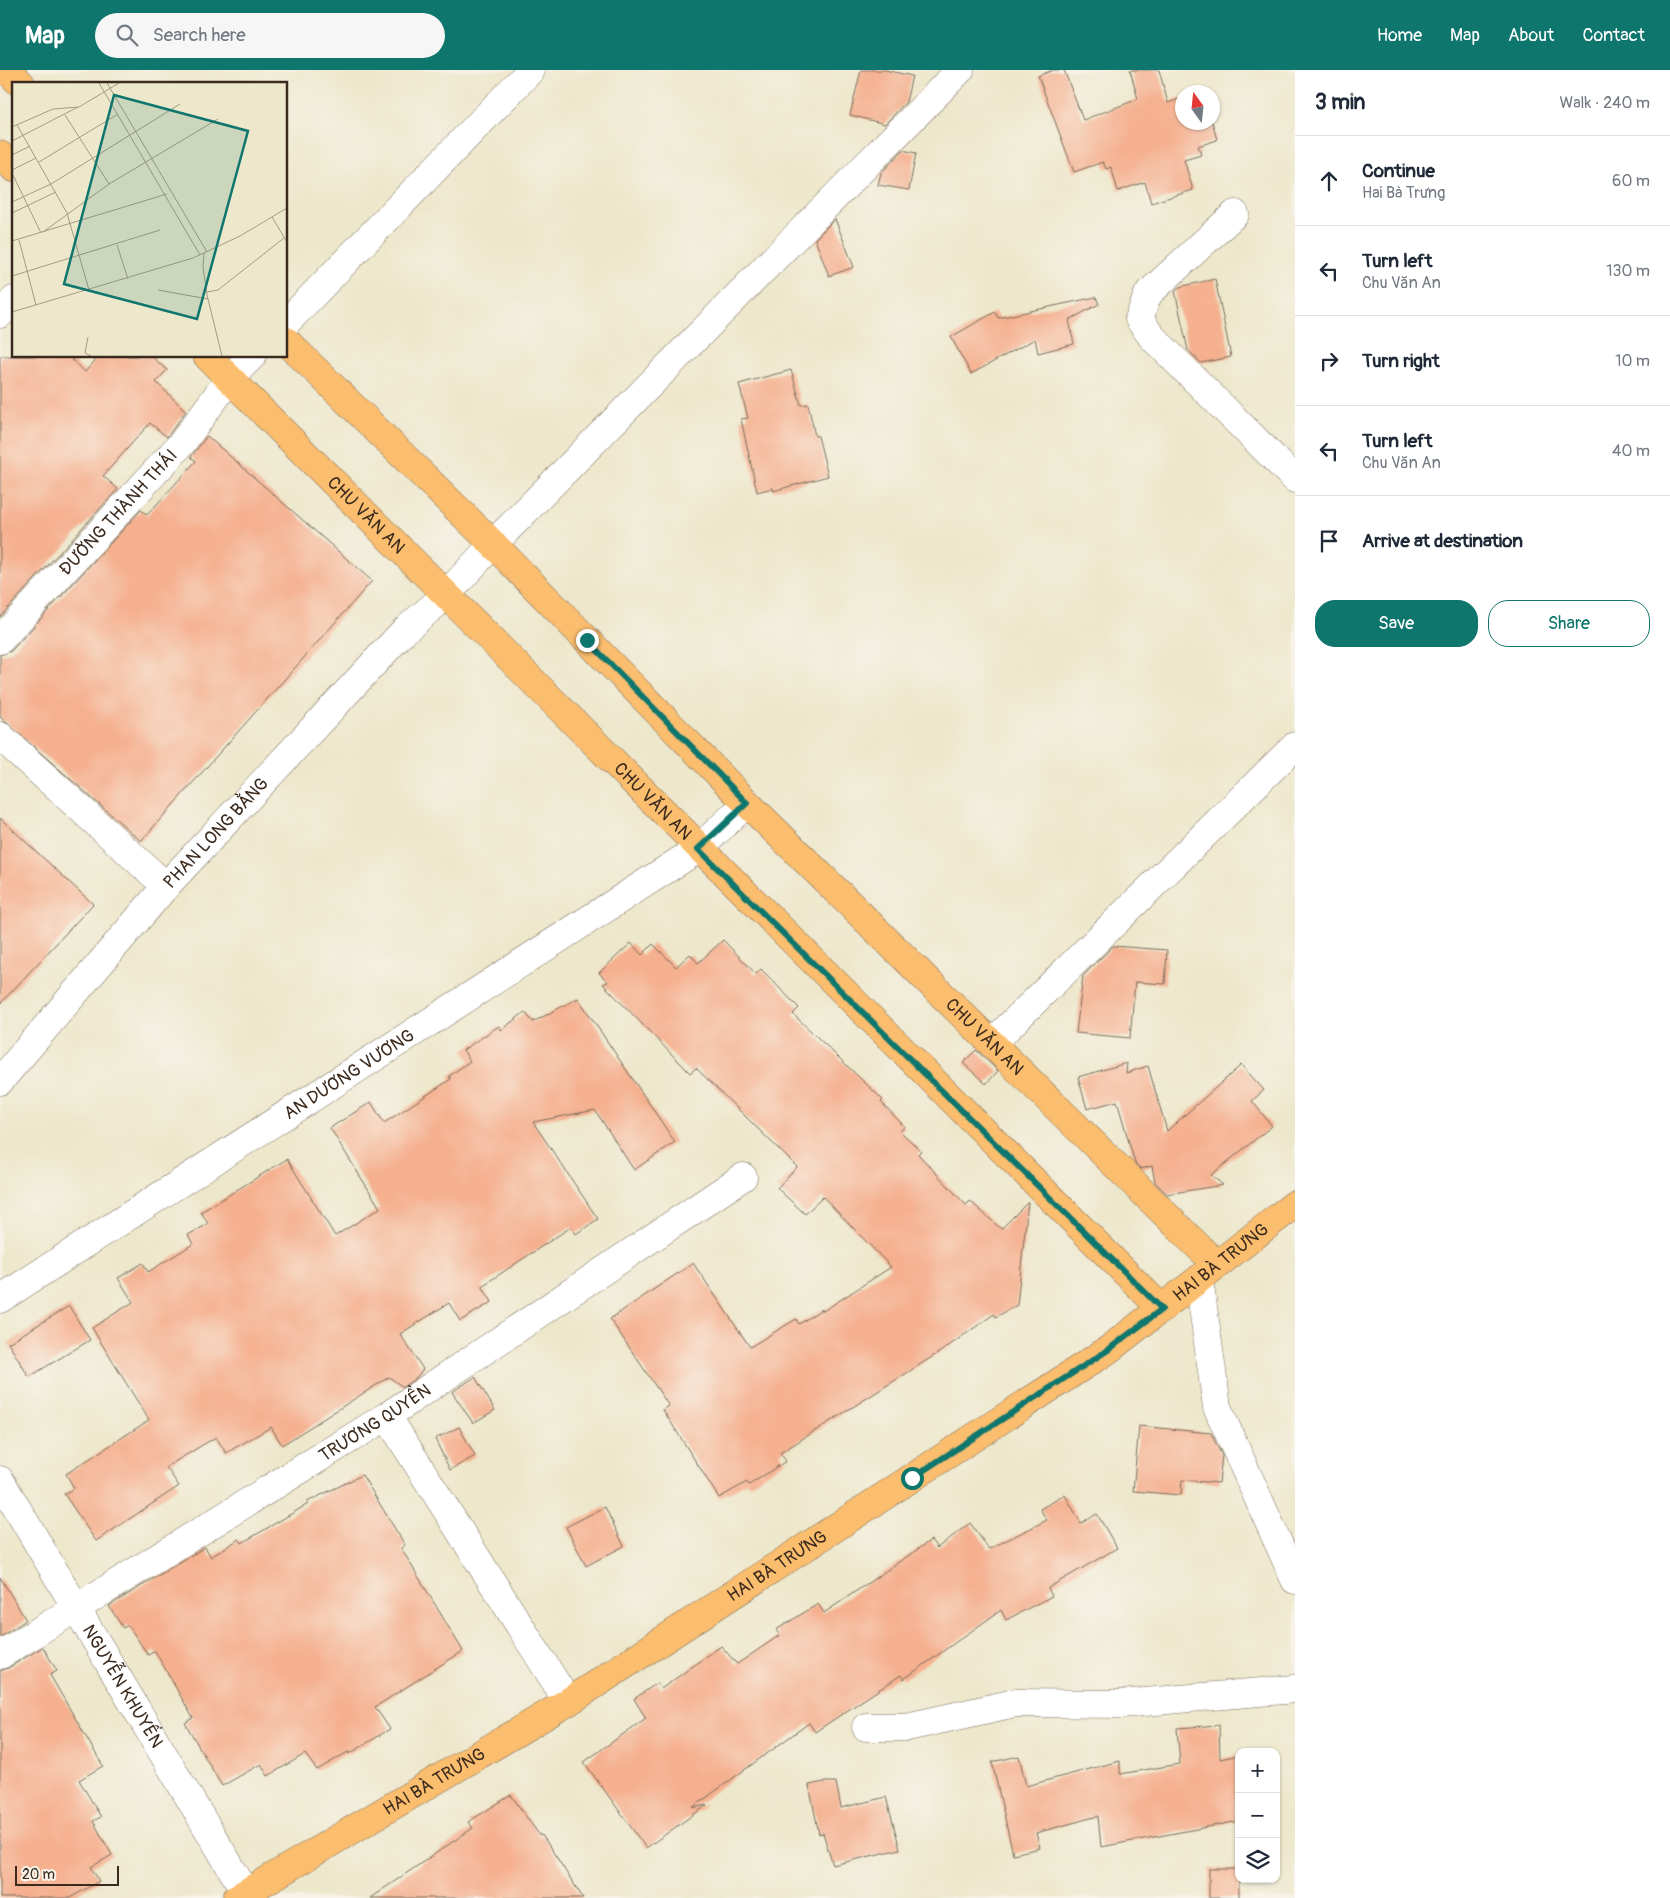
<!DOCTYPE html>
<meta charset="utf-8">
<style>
body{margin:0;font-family:Pangolin,sans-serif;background:#f6f6f7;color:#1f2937}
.controls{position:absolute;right:15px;bottom:15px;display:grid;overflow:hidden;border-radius:10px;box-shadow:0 1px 4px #0004}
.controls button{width:45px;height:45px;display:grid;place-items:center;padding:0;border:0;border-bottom:1px solid #e0e1e3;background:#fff;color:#1f2937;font:25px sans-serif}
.compass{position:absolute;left:1175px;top:15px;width:45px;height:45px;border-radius:50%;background:#fff;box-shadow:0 1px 4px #0004;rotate:345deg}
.scale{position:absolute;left:15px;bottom:12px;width:104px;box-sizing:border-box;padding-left:5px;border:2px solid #3b2a1e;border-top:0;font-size:14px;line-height:18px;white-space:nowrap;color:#3b2a1e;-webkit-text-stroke:4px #f7f3e8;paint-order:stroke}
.stop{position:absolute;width:15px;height:15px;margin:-11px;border:4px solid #0f766e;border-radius:50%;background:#fff}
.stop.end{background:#0f766e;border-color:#fff;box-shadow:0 1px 5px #0008}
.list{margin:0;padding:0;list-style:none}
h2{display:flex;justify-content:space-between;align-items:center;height:65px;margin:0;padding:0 20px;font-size:21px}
h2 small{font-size:16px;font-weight:400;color:#747a83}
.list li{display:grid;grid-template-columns:32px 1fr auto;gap:15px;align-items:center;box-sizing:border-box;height:90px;padding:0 20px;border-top:1px solid #e0e1e3}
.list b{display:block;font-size:19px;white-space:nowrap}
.list p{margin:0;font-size:16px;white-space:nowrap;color:#747a83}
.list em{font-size:16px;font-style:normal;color:#747a83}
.actions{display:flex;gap:10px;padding:15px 20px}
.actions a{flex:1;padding:11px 0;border:1px solid #0f766e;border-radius:20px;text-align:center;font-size:18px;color:#0f766e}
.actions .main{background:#0f766e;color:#fff}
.icon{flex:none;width:28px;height:28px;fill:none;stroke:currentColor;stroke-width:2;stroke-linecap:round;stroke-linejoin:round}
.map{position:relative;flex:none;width:1295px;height:1828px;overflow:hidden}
header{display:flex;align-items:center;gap:30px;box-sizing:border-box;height:70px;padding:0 25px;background:#0f766e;color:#fff}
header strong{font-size:24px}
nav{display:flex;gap:28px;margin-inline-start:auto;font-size:18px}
.search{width:350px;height:45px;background:#f6f6f7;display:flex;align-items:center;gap:12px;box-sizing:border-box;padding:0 18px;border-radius:28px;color:#747a83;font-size:19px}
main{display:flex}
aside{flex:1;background:#fff}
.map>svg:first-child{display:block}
</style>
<header>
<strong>Map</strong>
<div class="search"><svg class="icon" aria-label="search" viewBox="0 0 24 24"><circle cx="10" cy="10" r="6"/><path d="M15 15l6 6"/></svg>Search here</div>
<nav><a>Home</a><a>Map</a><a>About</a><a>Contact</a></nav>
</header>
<main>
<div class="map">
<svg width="1295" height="1828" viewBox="0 0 1295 1828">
<rect width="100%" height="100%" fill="#f7f3e8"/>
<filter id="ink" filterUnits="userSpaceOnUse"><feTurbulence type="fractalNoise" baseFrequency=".02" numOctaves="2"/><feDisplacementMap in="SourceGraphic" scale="10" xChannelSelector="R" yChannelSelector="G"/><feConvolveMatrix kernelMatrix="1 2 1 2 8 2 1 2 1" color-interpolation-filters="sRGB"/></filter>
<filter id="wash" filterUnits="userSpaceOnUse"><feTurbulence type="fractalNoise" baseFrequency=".0096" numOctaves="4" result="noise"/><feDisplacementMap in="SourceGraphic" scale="20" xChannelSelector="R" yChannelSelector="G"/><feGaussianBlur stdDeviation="1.12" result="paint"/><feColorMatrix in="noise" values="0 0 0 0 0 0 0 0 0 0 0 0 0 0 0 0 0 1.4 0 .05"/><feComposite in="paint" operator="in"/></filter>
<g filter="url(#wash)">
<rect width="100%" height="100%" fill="#ede7cb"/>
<g id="blocks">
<path fill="#f5b08f" d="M861,0h24l27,6 -6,26 -21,22 -35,-9z
M1053,0h11l19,50 55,-21 -8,-29h29l9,33 14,-5v24h30l1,3 4,15 -19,6 3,9 -17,5 9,30 -42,13 -6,-21 -27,9 -7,-24 -5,2 -3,-7 -29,10 -36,-96z
M903,80l13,3 -7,37 -31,-5 3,-12z
M835,149l19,48 -25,9 -14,-37z
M1215,209l16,78 -30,6 -13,-13 -13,-59 4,-4z
M1096,227l3,7 -30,16 5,24 -36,9 -3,-14 -64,35 -20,-37 44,-25 3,6z
M0,286h68l17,16 14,-16h52l16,14 -11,12 30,29 -19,26 -17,-14 -47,53 15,13 -118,128z
M791,300l10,35 7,-1 7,32h3l10,40 -55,15v-3l-16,4 -16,-73 7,-1 -9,-34z
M207,366l165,145 -231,260 -141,-124v-62l11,-4 130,-141 6,5 49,-54 -5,-4z
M0,748l93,86 -93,100z
M723,870l33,34 5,-5 38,39 -6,6 90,86 -2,2 24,25 -5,4 21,20 -3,3 48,51 4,-4 31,28 27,-27 -11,103 -21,12 -2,-3 -54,38 -160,101 6,8 -37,24 -2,-3 -28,16 -56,-88 6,-4 -59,-87 83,-56 57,84 46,-28 3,5 23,-15 1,2 68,-44 -68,-70 -18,17 -28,-26 20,-21 -101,-99 -6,5 -87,-89 5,-2 -9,-9 32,-30 11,12 11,-11 23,23 14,-13 8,9z
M1113,876l54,4 -2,34 -30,-2 -5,56 -54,-5 7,-57z
M578,928l97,144 -41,28 -39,-60 -62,12 65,97 -22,15 -5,-7 -89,59 10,16 -32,19 -11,-18 -49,31 23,35 -6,8 -14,10 -14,-10 -107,68 -11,-18 -45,26 -10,-16 -50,30 13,19 -83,55 -32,-47 10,-6 -8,-14 83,-54 -57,-92 41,-26 -15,-24 25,-15 5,9 45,-28 -5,-9 20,-11 -7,-12 86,-53 48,77 45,-28 -50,-80 41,-26 13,21 67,-44 -2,-3 21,-15 -7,-11 36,-24 2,4 24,-18 8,10z
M976,980l22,21 -12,13 -23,-21z
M1127,993l-1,10 22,-7 19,65 74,-66 23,25 -12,11 20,25 -61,49 12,10 -56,9 -12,-12 -3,-16 -11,3 -6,-6 -18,-62 -30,8 -9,-32z
M69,1236l21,34 -61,37 -21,-34z
M475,1307l20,33 -22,13 -21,-31z
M1139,1356l72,7 11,23 -3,27 -37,-3 -1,15 -48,-4z
M459,1357l16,29 -25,14 -15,-31z
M362,1405l43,70 -4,3 62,103 -88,56 15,22 -41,25 -1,-2 -31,18 -12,-16 -37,22 -7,-12 -39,22 -37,-63 8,-5 -38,-67 -7,4 -20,-30 -5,3 -14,-22 96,-59 6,10 28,-18 3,4 66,-39 -1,-2z
M1065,1425l16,28 16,-9 20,34 -69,40 4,8 -46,24 -5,-10 -97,69 -3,-4 -86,57 -6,-9 -117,85 15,-3 -61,43 -62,-86 62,-44 -12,-19 23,-16 4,6 60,-43 16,18 43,-29 -4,-5 42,-26 6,9 107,-73 6,8 33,-25 19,26 58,-29 -7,-11z
M605,1437l19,39 -38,20 -20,-39z
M0,1507l26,43 -26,17z
M43,1577l14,24 -7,4 53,91 -24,14 22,37 -8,4 19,34 -21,12 8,14 -29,17h-70v-227l8,-3z
M1219,1655l1,34 19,-4v66l-138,26 -3,-31 -62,17 4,15 -27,6 -21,-92 27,-6 7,30 94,-25v13l60,-10 -3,-36z
M824,1712h12l5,26 45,-11 14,52 -67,16 -10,-32 -4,1 -10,-49z
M511,1725l29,41 2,-1 41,63h-213l103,-70 -5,-6z
M1209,1799h30v29h-30z"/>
</g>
</g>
<g filter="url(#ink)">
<use href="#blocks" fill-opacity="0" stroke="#796c5b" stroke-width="1"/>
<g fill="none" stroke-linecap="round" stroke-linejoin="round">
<g stroke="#796c5b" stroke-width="29">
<g id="minor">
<path d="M1235,144l-87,80 -9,25 13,18 143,142"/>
<path d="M0,244l14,-14"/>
<path d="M286,253l245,-253"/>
<path id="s1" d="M0,570l182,-197 48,-65 22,-22"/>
<path d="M0,666l166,150"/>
<path d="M992,973l303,-297"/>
<path id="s2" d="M0,1011l166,-195 238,-255 41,-35 48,-52 467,-474"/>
<path d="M1199,1209l18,128 78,173"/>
<path id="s3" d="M0,1229l698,-450 49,-46"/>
<path d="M387,1346l181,286"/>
<path id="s4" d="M0,1410l246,413"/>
<path id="s5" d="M0,1585l387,-239 356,-239"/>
<path d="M866,1657h41l108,-24 106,1 174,-15"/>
</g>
</g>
<g stroke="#796c5b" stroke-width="29">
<g id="major">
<path d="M7,0l14,14"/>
<path d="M0,85l14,13"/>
<path id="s6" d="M286,271l207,203 254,259 470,462"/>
<path id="s7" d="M207,286l955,953"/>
<path id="s8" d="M237,1828l331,-196 540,-352 187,-146"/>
</g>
</g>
<use href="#minor" stroke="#fff" stroke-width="28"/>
<use href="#major" stroke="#fbbd6e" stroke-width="28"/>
</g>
</g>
<g fill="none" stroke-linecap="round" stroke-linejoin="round" filter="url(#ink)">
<path stroke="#0f766e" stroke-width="6" d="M587,570l160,163 -49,46 464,460 -54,41 -196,128"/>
</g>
<g text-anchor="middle" stroke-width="5" stroke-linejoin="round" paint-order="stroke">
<g font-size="18" fill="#3b2a1e" stroke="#f7f3e8">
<text dy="6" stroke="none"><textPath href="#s1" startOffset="174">ĐƯỜNG THÀNH THÁI</textPath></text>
<text dy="6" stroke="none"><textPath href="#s7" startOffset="225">CHU VĂN AN</textPath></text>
<text dy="6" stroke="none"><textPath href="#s7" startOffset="630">CHU VĂN AN</textPath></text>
<text dy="6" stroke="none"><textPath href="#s2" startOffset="329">PHAN LONG BẰNG</textPath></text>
<text dy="6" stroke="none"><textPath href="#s6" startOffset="986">CHU VĂN AN</textPath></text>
<text dy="6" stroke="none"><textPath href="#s3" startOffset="415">AN DƯƠNG VƯƠNG</textPath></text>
<text dy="6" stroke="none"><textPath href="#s8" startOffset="1172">HAI BÀ TRƯNG</textPath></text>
<text dy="6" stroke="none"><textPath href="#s5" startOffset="441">TRƯƠNG QUYỀN</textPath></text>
<text dy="6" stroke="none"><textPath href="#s8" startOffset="634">HAI BÀ TRƯNG</textPath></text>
<text dy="6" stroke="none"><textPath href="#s4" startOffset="240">NGUYỄN KHUYẾN</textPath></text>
<text dy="6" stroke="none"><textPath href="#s8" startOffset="229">HAI BÀ TRƯNG</textPath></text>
</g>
</g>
<g transform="translate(12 12)">
<rect width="275" height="275" fill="#ede7cb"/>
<path fill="none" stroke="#a69b86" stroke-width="1" d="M87,1l101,172M95,1l100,169M53,33l44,69M5,43l50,88 22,77M0,45l41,-18 26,-2 40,-24M0,59l66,-34M0,73l18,-9M27,80l79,-48M0,88l24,-12M0,91l29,60M0,120l39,-18 129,-80M0,131l44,-21M260,135l15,25M31,150l66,-48 109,-65M7,158l17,65M0,159l155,-47M105,163l11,34M192,171l-1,14 4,28 15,61M0,194l148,-46M146,208l50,9M195,210l11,-2 66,-52M0,230l181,-54 47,-22 47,-28M76,255l-3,16 6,3"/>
<path fill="#0f766e" fill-opacity="0.15" stroke="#0f766e" stroke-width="2.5" d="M102,13l134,36 -51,188 -133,-35z"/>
<rect width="275" height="275" fill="none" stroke="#3b2a1e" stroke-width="2.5"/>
</g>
</svg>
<div class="controls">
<button>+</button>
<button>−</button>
<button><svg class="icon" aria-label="layers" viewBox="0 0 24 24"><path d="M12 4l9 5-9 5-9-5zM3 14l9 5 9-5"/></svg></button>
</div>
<svg class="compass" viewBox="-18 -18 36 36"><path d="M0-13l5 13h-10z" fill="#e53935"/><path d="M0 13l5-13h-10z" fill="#747a83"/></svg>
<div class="scale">20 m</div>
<div class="stop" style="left:912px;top:1408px"></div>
<div class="stop end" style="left:587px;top:570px"></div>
</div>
<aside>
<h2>3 min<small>Walk · 240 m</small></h2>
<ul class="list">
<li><svg class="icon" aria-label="ahead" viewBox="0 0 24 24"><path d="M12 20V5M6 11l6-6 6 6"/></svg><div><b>Continue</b><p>Hai Bà Trưng</p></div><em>60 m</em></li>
<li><svg class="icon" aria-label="left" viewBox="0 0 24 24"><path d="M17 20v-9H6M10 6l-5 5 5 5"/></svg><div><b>Turn left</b><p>Chu Văn An</p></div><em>130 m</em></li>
<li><svg class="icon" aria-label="right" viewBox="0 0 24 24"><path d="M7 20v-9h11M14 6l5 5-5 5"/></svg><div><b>Turn right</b></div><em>10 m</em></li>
<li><svg class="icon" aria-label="left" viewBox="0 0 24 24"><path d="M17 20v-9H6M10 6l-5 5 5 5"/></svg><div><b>Turn left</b><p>Chu Văn An</p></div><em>40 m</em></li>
<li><svg class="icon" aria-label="arrive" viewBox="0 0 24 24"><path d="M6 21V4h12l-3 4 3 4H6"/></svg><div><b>Arrive at destination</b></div></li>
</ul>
<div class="actions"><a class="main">Save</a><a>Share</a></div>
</aside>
</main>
